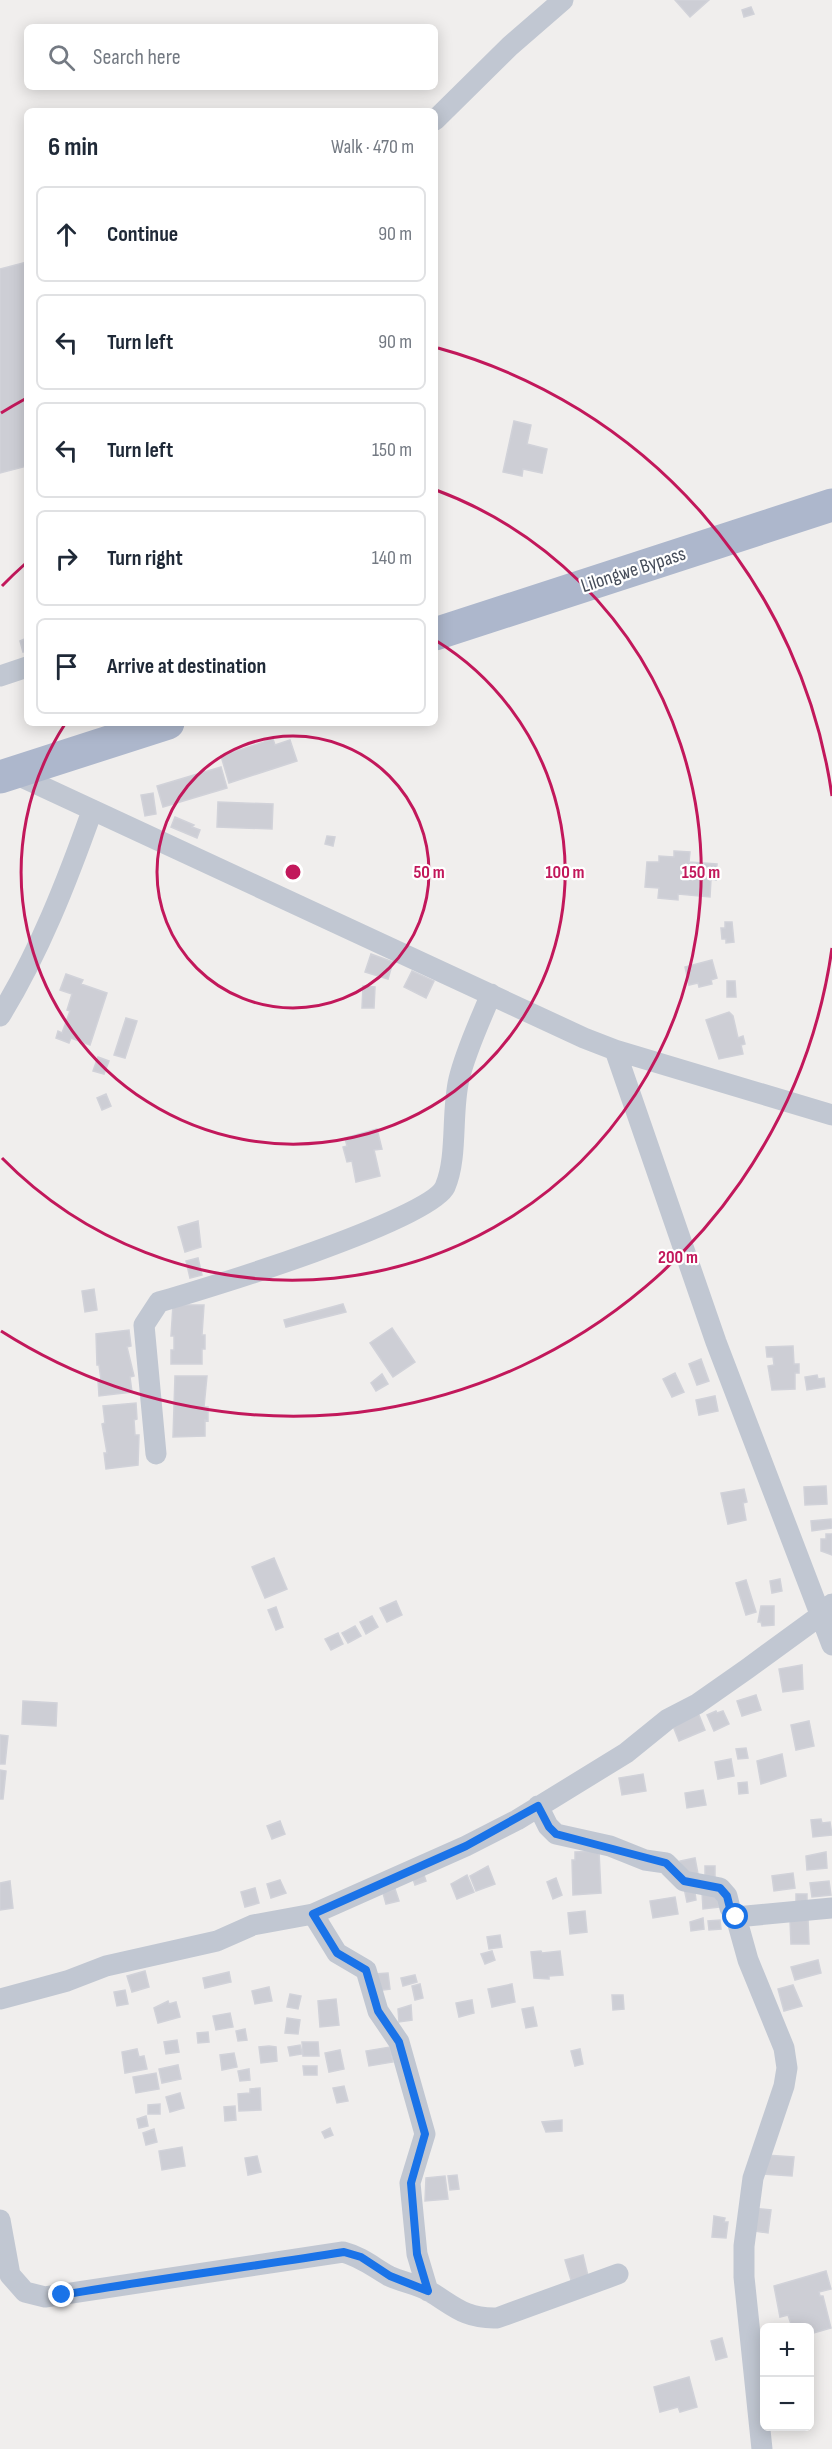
<!DOCTYPE html>
<meta charset="utf-8">
<style>
body{margin:0;font-family:"Sofia Sans Condensed",sans-serif;background:#f6f6f7;color:#1f2937}
.controls{position:absolute;right:18px;bottom:18px;display:grid;overflow:hidden;border-radius:9px;box-shadow:0 3px 15px #0003}
.controls button{width:54px;height:54px;display:grid;place-items:center;padding:0;border:0;border-bottom:2px solid #e0e1e3;background:#fff;color:#1f2937;font:30px sans-serif}
.stop{position:absolute;width:18px;height:18px;margin:-14px;border:4px solid #1a73e8;border-radius:50%;background:#fff}
.stop.end{background:#1a73e8;border-color:#fff;box-shadow:0 2px 6px #0008}
.list{margin:0;padding:0;list-style:none}
h2{display:flex;justify-content:space-between;align-items:center;height:78px;margin:0;padding:0 24px;font-size:26px}
h2 small{font-size:20px;font-weight:400;color:#747a83}
.list li{display:grid;grid-template-columns:39px 1fr auto;gap:18px;align-items:center;box-sizing:border-box;height:96px;margin:0 12px 12px;padding:0 12px;border:2px solid #e0e1e3;border-radius:9px}
.list b{display:block;font-size:22px;white-space:nowrap}
.list em{font-size:20px;font-style:normal;color:#747a83}
.icon{flex:none;width:33px;height:33px;fill:none;stroke:currentColor;stroke-width:2;stroke-linecap:round;stroke-linejoin:round}
.map{position:relative;flex:none;width:832px;height:2449px;overflow:hidden}
.search{position:absolute;background:#fff;box-shadow:0 3px 15px #0003;left:24px;top:24px;width:414px;height:66px;display:flex;align-items:center;gap:15px;box-sizing:border-box;padding:0 21px;border-radius:9px;color:#747a83;font-size:22px}
.panel{position:absolute;background:#fff;box-shadow:0 3px 15px #0003;left:24px;top:108px;width:414px;height:618px;border-radius:9px}
.map>svg:first-child{display:block}
</style>
<div class="map">
<svg width="832" height="2449" viewBox="0 0 832 2449">
<rect width="100%" height="100%" fill="#f0eeed"/>
<path fill="#cdced5" stroke="#d1d2d9" stroke-width="1.5" d="M675,0h34l-19,17z
M751,7l3,7 -10,3 -2,-7z
M27,262v204l-27,7v-204z
M514,421l17,4 -4,19 20,5 -5,24 -19,-4 -1,7 -19,-4z
M27,638v13l-4,1 -3,-11z
M273,739l2,6 15,-5 7,21 -68,22 -8,-27z
M221,767l6,21 -64,19 -6,-21z
M153,793l3,21 -11,2 -4,-21z
M218,802l55,2 -1,25 -55,-2z
M175,817l19,8 -2,2 8,3 -3,8 -26,-11z
M327,836l8,1 -2,9 -8,-2z
M674,851l16,1 -1,10 28,2 -1,16 -5,-1 -1,18 -32,-3v6l-20,-2 1,-10 -14,-1 2,-25h12v-6l15,1z
M725,922h7l2,20 -8,1v-4h-4l-1,-11h4z
M371,954l22,8 -5,17 -23,-7z
M712,960l5,18 -6,2 1,4 -13,3 -1,-4 -9,2 -4,-18z
M412,971l22,10 -8,17 -22,-11z
M66,974l17,6 -2,4 26,9 -17,52 -19,-7 -2,5 -13,-5 2,-7 4,2 8,-22 -3,-1 5,-16 -12,-4z
M727,981h8l1,16h-9z
M363,986l12,1 -1,21h-12z
M729,1012l4,4 5,22 5,-2 2,8 -4,1 2,9 -24,5 -13,-39z
M126,1018l11,3 -12,37 -11,-3z
M98,1057l11,4 -5,13 -11,-3z
M106,1094l5,12 -9,4 -5,-12z
M377,1129l5,20 -8,1 6,26 -24,6 -4,-21 -5,1 -4,-15 4,-1 -2,-8z
M198,1221l3,26 -16,5 -7,-25z
M198,1258l4,17 -12,3 -4,-17z
M94,1289l3,21 -12,2 -3,-21z
M343,1304l3,8 -60,15 -2,-7z
M173,1305h31l-2,30h3v14h-3v15h-31v-14h3v-14h-3z
M392,1328l23,34 -22,15 -23,-34z
M129,1330l2,16 -4,1 7,29 -4,1 2,15 -33,4 -1,-16h3l-2,-15h-2l-1,-31z
M793,1346l1,18h5v9h-4v16l-23,1 -4,-24 6,-1 -1,-8h-6l-1,-10z
M701,1359l8,22 -12,4 -8,-21z
M675,1373l9,19 -12,5 -9,-18z
M382,1374l6,10 -12,7 -5,-8z
M817,1375l1,4 6,-1 1,9 -18,3 -2,-13z
M175,1376h32l-3,31h4v14l-3,-1v16l-32,1z
M715,1396l3,15 -19,4 -3,-15z
M136,1403l1,16 -3,1 1,15h4l-1,30 -32,4 -2,-16h3l-5,-29 3,-1 -2,-17z
M826,1486l1,18 -22,1 -1,-18z
M744,1489l3,13 -4,1 3,17 -18,4 -7,-31z
M831,1519l1,9 -20,3 -1,-10z
M826,1534h6v21l-11,-4v-12h5z
M274,1558l13,31 -22,9 -13,-31z
M780,1579l2,12 -10,2 -2,-12z
M746,1580l10,32 -10,3 -10,-32z
M396,1601l6,14 -15,7 -7,-14z
M761,1606h13v19l-12,1 -1,-4h-3z
M276,1607l7,20 -7,3 -8,-20z
M372,1616l6,11 -12,7 -6,-12z
M355,1626l6,10 -13,7 -6,-10z
M338,1633l5,11 -12,6 -6,-11z
M802,1665l1,24 -20,3 -4,-23z
M756,1695l5,15 -19,6 -5,-15z
M23,1701l34,2 -1,23 -34,-2z
M697,1710l8,20 -26,11 -8,-20z
M716,1711l1,2 6,-2 6,13 -15,7 -7,-16z
M809,1721l5,25 -18,4 -5,-25z
M0,1735l8,1 -3,28h-5z
M746,1748l2,10 -10,1 -2,-10z
M782,1754l4,22 -25,8 -4,-23z
M731,1759l3,17 -16,3 -3,-17z
M0,1770l6,1 -3,28h-3z
M643,1774l3,17 -24,4 -3,-17z
M747,1782l1,11 -9,1 -1,-11z
M703,1790l3,15 -19,3 -2,-15z
M821,1819l1,4 8,-1 2,13 -19,2 -2,-17z
M280,1821l5,13 -13,5 -5,-13z
M599,1851l2,42 -28,2 -1,-35h3v-8z
M826,1852l1,16 -20,2 -1,-14z
M695,1858l3,16 -15,3 -3,-16z
M488,1866l7,18 -19,7 -6,-15z
M705,1866h10v11h-10z
M423,1872l3,9 -11,4 -3,-9z
M793,1873l2,15 -21,3 -2,-15z
M467,1875l7,17 -17,7 -6,-15z
M556,1878l6,17 -9,4 -6,-17z
M280,1880l6,13 -15,5 -4,-14z
M10,1881l3,27 -13,2v-27z
M829,1881l2,14 -19,2 -2,-14z
M694,1886l2,14 -9,2 -3,-14z
M255,1888l4,15 -14,4 -4,-15z
M395,1889l4,12 -13,3 -3,-11z
M702,1892l15,1 2,14 -16,2z
M796,1894h11v11l-11,-1z
M675,1897l3,17 -25,4 -3,-17z
M585,1911l2,21 -17,2 -2,-21z
M703,1918l1,11 -13,2 -1,-9z
M808,1919l1,25h-18l-1,-24z
M720,1920l1,9 -12,1 -1,-9z
M500,1935l2,12 -13,2 -2,-12z
M492,1951l3,9 -10,4 -4,-10z
M541,1951l1,2 18,-2 3,24 -14,1v3l-15,-1 -3,-26z
M818,1960l3,13 -26,7 -4,-13z
M145,1971l4,16 -17,5 -5,-16z
M229,1972l2,10 -26,6 -2,-10z
M388,1973l2,16 -14,2 -2,-17z
M415,1975l2,7 -14,4 -2,-8z
M420,1984l3,14 -8,2 -3,-14z
M512,1984l3,18 -23,5 -4,-18z
M793,1985l9,21 -18,5 -6,-22z
M269,1987l3,14 -17,3 -3,-13z
M125,1990l3,14 -11,2 -3,-14z
M290,1994l11,2 -3,13 -11,-2z
M612,1995h11l1,14 -11,1z
M336,1999l3,26 -19,2 -2,-26z
M472,2000l2,13 -15,4 -3,-14z
M168,2001l1,3 7,-2 4,15 -22,6 -4,-15z
M411,2005l1,15 -13,2 -1,-13z
M533,2007l4,19 -11,2 -4,-19z
M230,2013l3,14 -17,3 -3,-14z
M287,2018l13,2 -2,14 -13,-1z
M245,2029l2,11 -9,1 -2,-10z
M208,2032l1,10 -11,1 -1,-10z
M177,2040l2,12 -13,2 -2,-12z
M302,2042h16l1,14h-16z
M300,2045l2,9 -12,2 -2,-9z
M269,2046l7,1 1,14 -16,2 -2,-16z
M390,2047l3,15 -24,4 -3,-15z
M137,2049l2,8 5,-1 3,13 -22,4 -3,-21z
M580,2049l3,15 -8,2 -4,-15z
M340,2050l4,19 -15,3 -4,-19z
M234,2053l3,14 -15,3 -2,-15z
M178,2065l3,14 -19,4 -3,-14z
M303,2066h14v9h-13z
M249,2069l1,11 -10,1 -2,-10z
M156,2073l3,16 -23,4 -3,-16z
M344,2086l4,15 -11,2 -4,-15z
M260,2088l1,22 -22,1 -1,-17 12,-1v-4z
M180,2093l4,15 -14,4 -4,-15z
M160,2104v10h-12v-9z
M235,2106l1,14 -11,1 -1,-14z
M146,2116l2,10 -9,2 -2,-9z
M562,2120v11l-16,1 -4,-10z
M330,2128l3,7 -8,3 -3,-6z
M154,2129l3,13 -11,3 -3,-12z
M182,2147l3,19 -23,4 -3,-19z
M765,2155l29,2 -2,19 -29,-2z
M257,2156l4,16 -13,3 -3,-17z
M457,2175l2,14 -9,1 -2,-14z
M445,2176l3,23 -23,2 1,-23z
M752,2208l19,2 -3,23 -19,-3z
M714,2216l11,2 -1,4h4l-2,16 -14,-1z
M583,2255l5,21 -17,4 -6,-20z
M826,2271l5,18 -12,3 1,4h3l8,32 -21,6v-6h-26l7,-4 -3,-9 -8,2 -6,-31z
M722,2338l5,19 -11,3 -5,-19z
M689,2377l8,30 -17,5 -2,-5 -18,5 -6,-25z"/>
<g fill="none" stroke-linecap="round" stroke-linejoin="round">
<path stroke="#c1c7d2" stroke-width="21" d="M435,120l75,-74 53,-46
M0,676l27,-9
M13,773l571,265 31,12 217,65
M0,1016c39,-63 67,-135 92,-205
M615,1050l101,292 116,303
M156,1454l-12,-129 15,-23c44,-12 271,-82 286,-115 13,-30 6,-75 14,-108 7,-29 21,-58 32,-85
M538,1806l10,20 8,8 54,12 35,14 21,3 18,18 36,7 7,8 3,12 6,9 96,-9
M313,1914l24,39 29,17 12,41 21,31 26,92 -15,49 7,71 11,37
M736,1917l12,43 36,88 3,20 -3,18 -31,92 -9,68v31l18,172
M0,1999l67,-18 39,-15 111,-25 36,-16 60,-11 153,-68 51,-26 109,-67 42,-34 29,-15 50,-35 74,-54 11,-11
M0,2220l10,55 15,17 20,5 298,-45c19,5 30,15 46,24 13,6 27,8 40,15 25,15 36,28 68,27l121,-44"/>
<path stroke="#adb7cc" stroke-width="33" d="M435,634l397,-129
M0,777l168,-54"/>
</g>
<g fill="none" stroke-linecap="round" stroke-linejoin="round">
<path stroke="#1a73e8" stroke-width="8" d="M62,2295c94,-16 187,-28 282,-43l17,5 29,19 38,15 -11,-37 -6,-71 14,-49 -26,-92 -21,-31 -12,-41 -29,-17 -24,-39 153,-68 72,-40 11,21 7,7 110,29 18,18 36,7 7,8 3,12 6,9"/>
</g>
<g fill="none" stroke="#c2185b" stroke-width="3">
<circle cx="293" cy="872" r="136"/>
<path d="M435 640A272 272 0 1 1 65 724"/>
<path d="M2 586A408 408 0 0 1 25 564M436 490A408 408 0 1 1 2 1158"/>
<path d="M832 948A544 544 0 0 1 1 1331M1 413A544 544 0 0 1 25 399M438 348A544 544 0 0 1 832 796"/>
</g>
<g text-anchor="middle" stroke-width="4.5" stroke-linejoin="round" paint-order="stroke">
<g font-size="20" fill="#464d5a" stroke="#fff">
<text transform="translate(633 569) rotate(-18)" y="7">Lilongwe Bypass</text>
</g>
</g>
<circle cx="293" cy="872" r="9" fill="#c2185b" stroke="#fff" stroke-width="3"/>
<g font-size="18" text-anchor="middle" font-weight="bold" fill="#c2185b" stroke="#fff" stroke-width="4.5" stroke-linejoin="round" paint-order="stroke">
<text x="429" y="878">50 m</text>
<text x="565" y="878">100 m</text>
<text x="701" y="878">150 m</text>
<text x="678" y="1263">200 m</text>
</g>
</svg>
<div class="controls">
<button>+</button>
<button>−</button>
</div>
<div class="stop" style="left:736px;top:1917px"></div>
<div class="stop end" style="left:62px;top:2295px"></div>
<div class="search"><svg class="icon" aria-label="search" viewBox="0 0 24 24"><circle cx="10" cy="10" r="6"/><path d="M15 15l6 6"/></svg>Search here</div>
<section class="panel">
<h2>6 min<small>Walk · 470 m</small></h2>
<ul class="list">
<li><svg class="icon" aria-label="ahead" viewBox="0 0 24 24"><path d="M12 20V5M6 11l6-6 6 6"/></svg><div><b>Continue</b></div><em>90 m</em></li>
<li><svg class="icon" aria-label="left" viewBox="0 0 24 24"><path d="M17 20v-9H6M10 6l-5 5 5 5"/></svg><div><b>Turn left</b></div><em>90 m</em></li>
<li><svg class="icon" aria-label="left" viewBox="0 0 24 24"><path d="M17 20v-9H6M10 6l-5 5 5 5"/></svg><div><b>Turn left</b></div><em>150 m</em></li>
<li><svg class="icon" aria-label="right" viewBox="0 0 24 24"><path d="M7 20v-9h11M14 6l5 5-5 5"/></svg><div><b>Turn right</b></div><em>140 m</em></li>
<li><svg class="icon" aria-label="arrive" viewBox="0 0 24 24"><path d="M6 21V4h12l-3 4 3 4H6"/></svg><div><b>Arrive at destination</b></div></li>
</ul>
</section>
</div>
